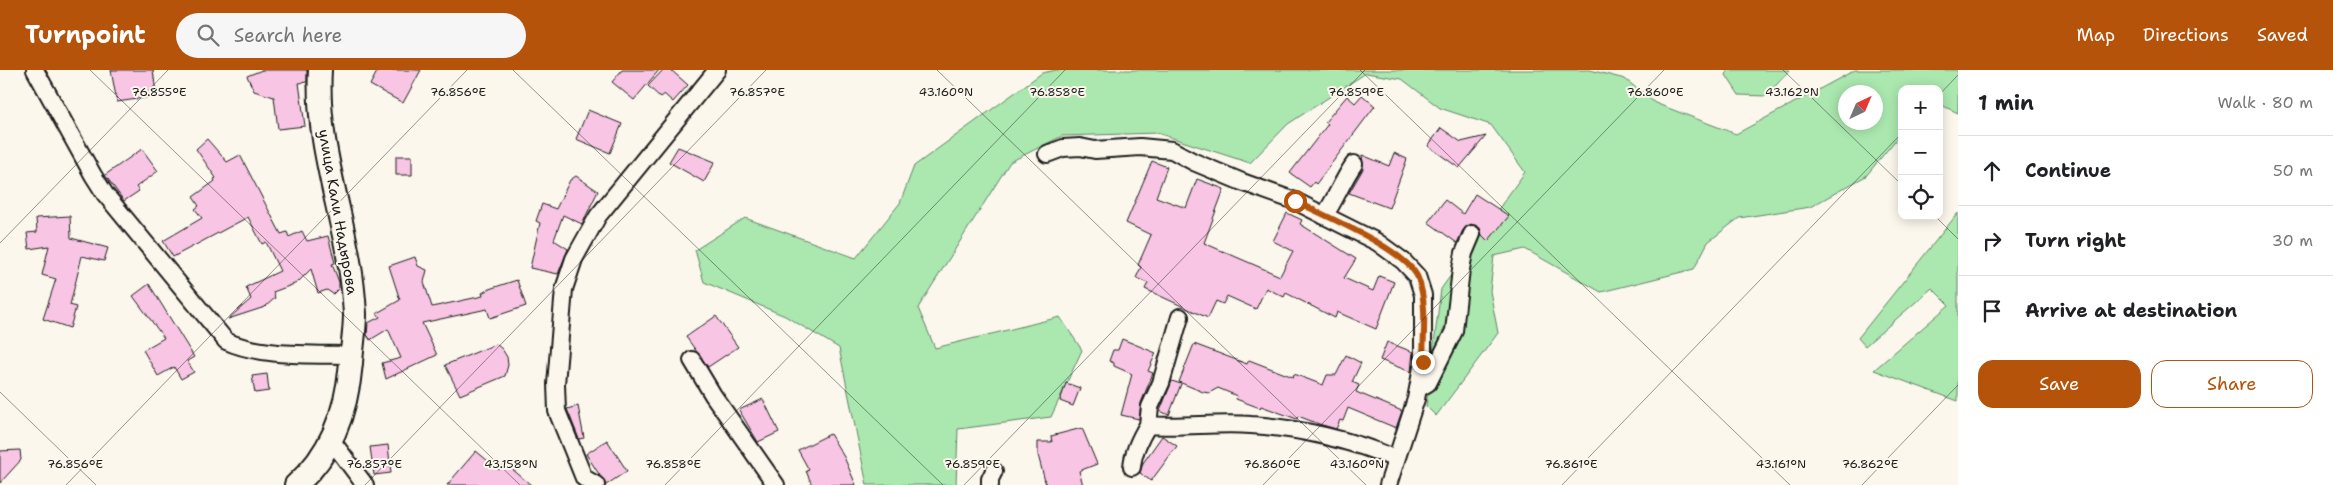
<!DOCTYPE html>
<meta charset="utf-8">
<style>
body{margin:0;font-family:"Shantell Sans",sans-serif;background:#f6f6f6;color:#202124}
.controls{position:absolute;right:15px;top:15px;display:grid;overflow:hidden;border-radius:10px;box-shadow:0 2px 12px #0003}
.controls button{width:45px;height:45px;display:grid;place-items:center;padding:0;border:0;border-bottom:1px solid #e0e0e0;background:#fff;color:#202124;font:25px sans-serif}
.compass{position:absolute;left:1838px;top:15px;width:45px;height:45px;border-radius:50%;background:#fff;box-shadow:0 2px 12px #0003;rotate:44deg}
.stop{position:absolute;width:15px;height:15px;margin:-11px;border:4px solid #b45309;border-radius:50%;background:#fff}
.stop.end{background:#b45309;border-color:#fff;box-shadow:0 1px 5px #0008}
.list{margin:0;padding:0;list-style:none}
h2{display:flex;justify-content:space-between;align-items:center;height:65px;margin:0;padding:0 20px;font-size:21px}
h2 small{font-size:16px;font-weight:400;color:#757577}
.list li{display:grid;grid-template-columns:32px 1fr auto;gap:15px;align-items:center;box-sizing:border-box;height:70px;padding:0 20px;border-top:1px solid #e0e0e0}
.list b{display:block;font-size:19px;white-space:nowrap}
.list em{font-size:16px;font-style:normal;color:#757577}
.actions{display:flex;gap:10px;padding:15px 20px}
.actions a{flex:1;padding:11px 0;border:1px solid #b45309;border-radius:15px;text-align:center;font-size:18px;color:#b45309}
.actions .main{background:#b45309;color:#fff}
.icon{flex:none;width:28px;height:28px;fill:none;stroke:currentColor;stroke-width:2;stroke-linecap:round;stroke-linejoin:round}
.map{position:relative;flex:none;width:1958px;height:415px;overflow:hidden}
header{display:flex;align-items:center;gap:30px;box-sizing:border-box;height:70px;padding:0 25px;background:#b45309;color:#fff}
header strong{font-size:24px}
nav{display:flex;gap:28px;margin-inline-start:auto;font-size:18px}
.search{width:350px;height:45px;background:#f6f6f6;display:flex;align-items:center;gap:12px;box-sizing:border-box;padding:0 18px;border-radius:28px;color:#757577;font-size:19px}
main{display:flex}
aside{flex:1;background:#fff}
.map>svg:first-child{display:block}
</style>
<header>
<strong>Turnpoint</strong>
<div class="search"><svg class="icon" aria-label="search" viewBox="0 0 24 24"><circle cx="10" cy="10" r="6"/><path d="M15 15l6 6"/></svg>Search here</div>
<nav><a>Map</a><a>Directions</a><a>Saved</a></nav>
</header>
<main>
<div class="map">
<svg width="1958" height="415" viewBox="0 0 1958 415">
<rect width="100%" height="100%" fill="#fbf7ec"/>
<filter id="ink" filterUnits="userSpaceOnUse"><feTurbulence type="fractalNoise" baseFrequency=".02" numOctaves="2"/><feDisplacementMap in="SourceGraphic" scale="10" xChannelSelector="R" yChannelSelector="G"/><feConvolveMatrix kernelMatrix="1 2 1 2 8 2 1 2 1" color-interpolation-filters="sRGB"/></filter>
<g filter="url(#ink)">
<path fill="#aae8af" stroke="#638266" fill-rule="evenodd" d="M1056,0h534l35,9 30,24 81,31 119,-64h103v43l-19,-9v-15h-37v43l-36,44 -56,31 -71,11 -31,24 -14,27 -93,23 -76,-43 -31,7 -4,35 8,42 -62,83 -10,-10 15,-117 84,-117 -34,-47 -51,-17 -38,-29 -36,-6 -78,51 -38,39 -93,-30 -95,3 -52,26 -92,146 17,40 125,-31 22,33 -31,67 -93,12 -2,56h-89l-28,-137 -54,-32 -81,-34 -9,-32 50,-32 111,40 44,-55 14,-37 128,-93zM1846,22h30v30h-30z
M1728,0h62l-24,26 -27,-1 -13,-20z
M1958,143v188l-84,-31 75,-65 -17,-17 -67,58 -7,-8z"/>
<path fill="#f8c5e4" stroke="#1c1c1c" d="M111,0h42l3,23 -5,4 -34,5z
M262,0h45v12l-8,1 6,43 -27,3 -4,-32 -20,-6 -7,-15z
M378,0h43l-18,33 -33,-18z
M622,0h37l-25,30 -22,-18z
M663,0h8l17,15 -15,17 -9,-8 -4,3 -12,-11z
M1362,25l13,11 -59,78 -2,-2 -4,5 -20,-14 38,-49 -3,-2 22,-26 8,7z
M588,40l34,14 -12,29 -34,-14z
M1441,58l20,14 25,-6 -27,32 -31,-22z
M207,69l20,23 13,-7 41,79 6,-2 2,5 13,-6 5,10 21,-5 7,27 -3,1 7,18v6l-6,6 -6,-4 -9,3 -7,-24 -14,14 -24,9 2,6 -10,9 -37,12 23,-20 -5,-12 34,-16 -14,-29 -4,2 -14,-27 -75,40 -10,-16 39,-23 -7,-9 4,-3 -6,-9 22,-16 -1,-2 2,-1 -20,-29z
M678,77l37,15 -11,20 -35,-20z
M142,79l16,22 -22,16 3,4 -15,10 -19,-26z
M1394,83l13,6 -18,49 -40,-15 14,-24 -1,-14 27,11z
M396,86h16v19h-16z
M1152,91l15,6 -11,30 30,11 11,-29 27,10 -20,54 76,33 13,-25 -20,-10 14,-28 15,7 -2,4 56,35 -12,19 29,13 6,-15 15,6 -18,47 -39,-17 -2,6 -49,-25 -2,4 -18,-9 -10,21 -29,-13 -4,8 -7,-3 -8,17 -63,-29 3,-6 -12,-5 5,-11 -3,-2 13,-30 -25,-12z
M576,106l22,15 -16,33 -19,-9 -9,25 14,9 -10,25 -28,-6 10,-45 -4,-2 6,-17 14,5 14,-29z
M1475,124l34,22 -21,25 -6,-6 -2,-7 -9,-4 -8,6 -6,13 -29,-21 17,-22 18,14z
M70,146l1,22 37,10 -4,13 -22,-5 -12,49 6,2 -6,21 -27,-9 13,-40 -14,-4 7,-29 -20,3 -2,-16 10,-1 -1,-14z
M415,187l3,9 9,4 -3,12 8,25 51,-11 -1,-3 7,-4 28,-9 9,26 -36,12 -3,-9 -65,14 15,32 -51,24 -4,-16 19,-5 -13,-29 -18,11 -3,-5 1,-12 12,-6 -3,-4 23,-13 -11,-34z
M149,214l45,73 -7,4 7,11 -13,7 -7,-12 -16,9 -15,-26 21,-12 -31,-42z
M716,246l22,31 -30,20 -22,-30z
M1122,269l34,14 -8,18 5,2 -12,30 -2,16 -18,-4 11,-41 -18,-8v-3l-5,-2 4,-11h5z
M1387,272l26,10 -2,20 -31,-12z
M496,274l6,5 5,8 1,8 -3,11 -45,19 -15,-30z
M1194,274l53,20 2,-4 44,17 1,-3 29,11 4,-10h9l10,-20 15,8 -9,19 7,3 -3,7 46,19 -6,17 -48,-20 -5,13 -3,-1 -4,9 -17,-5 -21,-8 -1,3 -36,-13 -1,2 -24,-9 1,-3 -19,-8 -9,5 -6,-1 -24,-10z
M267,304l2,17 -14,2 -3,-17z
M1172,311l9,3 -12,31 -9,-4z
M1066,313l14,5 -7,18 -13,-5z
M763,329l16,33 -21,10 -19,-32z
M578,336l6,32 -5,1 -12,-30z
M1082,358l15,36 -18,7 4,14h-37l-8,-30v-13h14l-1,-6z
M830,364l14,23 12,28h-44l-6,-14 3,-1 -11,-20z
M1162,366l15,10 -26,35 -11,-8 3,-10z
M607,370l20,31 -21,14 -20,-31z
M388,375l3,28 -17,2 -4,-28z
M20,380l1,10 -21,23v-32z
M476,381l23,19 6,-7 26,22h-84z"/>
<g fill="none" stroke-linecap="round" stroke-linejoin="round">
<g stroke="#1c1c1c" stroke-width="20">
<path id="street" d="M35,0l58,105 12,19 121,147c35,16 87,13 125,14
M1047,84l16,-6 17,-1 15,3 45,-3 32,3 22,12 48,20 53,19 82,41 26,19 14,15 6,19v67l-7,37 -28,86
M1324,146c12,-17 18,-35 30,-52
M1180,247l-19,66 -11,24 -2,18c35,3 69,-3 103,0 48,3 101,15 145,34
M692,290l21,35 63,90
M1418,319l10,-6 26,-52 7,-62 3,-16 8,-19
M332,371l33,44
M1132,397c1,-15 8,-29 16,-42
M596,415l-12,-7 -27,-67 -1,-27 8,-95 10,-30 24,-43 119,-146
M990,415v-6l4,-8"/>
</g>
<g stroke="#1c1c1c" stroke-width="26">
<path id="secondary" d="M296,415c36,-31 51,-76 55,-122 1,-16 4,-33 4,-49 -1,-17 -3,-36 -6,-53 -11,-63 -33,-125 -29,-191"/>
</g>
<use href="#street" stroke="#fbf7ec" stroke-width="16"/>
<use href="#secondary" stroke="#fbf7ec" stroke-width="22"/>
</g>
</g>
<g fill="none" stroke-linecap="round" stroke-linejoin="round" filter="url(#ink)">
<path stroke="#b45309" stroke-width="6" d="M1295,131c28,14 112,49 123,77 10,26 5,57 5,84"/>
</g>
<path fill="none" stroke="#1c1c1c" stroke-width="1" stroke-opacity="0.45" d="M90,0l430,415M513,0l430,415M937,0l429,415M1360,0l430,415M1783,0l119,115M1939,25l19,-20M1935,146l23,23M0,173l168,-173M0,322l96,93M66,415l401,-415M365,415l401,-415M665,415l400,-415M964,415l401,-415M1263,415l401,-415M1562,415l340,-352M1862,415l96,-100"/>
<g text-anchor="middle" stroke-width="4" stroke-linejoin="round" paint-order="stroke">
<g font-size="15" fill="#1c1c1c" stroke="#fbf7ec">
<text transform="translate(338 142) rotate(80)" y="5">улица Кали Надырова</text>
</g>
</g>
<g font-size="12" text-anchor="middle" fill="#1c1c1c" stroke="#fbf7ec" stroke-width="4" stroke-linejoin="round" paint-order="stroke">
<text x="946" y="26">43.160°N</text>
<text x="1792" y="26">43.162°N</text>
<text x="159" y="26">76.855°E</text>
<text x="458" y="26">76.856°E</text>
<text x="757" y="26">76.857°E</text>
<text x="1057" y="26">76.858°E</text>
<text x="1356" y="26">76.859°E</text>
<text x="1655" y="26">76.860°E</text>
<text x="75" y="398">76.856°E</text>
<text x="374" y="398">76.857°E</text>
<text x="673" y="398">76.858°E</text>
<text x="972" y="398">76.859°E</text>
<text x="1272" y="398">76.860°E</text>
<text x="1571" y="398">76.861°E</text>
<text x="1870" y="398">76.862°E</text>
<text x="511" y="398">43.158°N</text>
<text x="1357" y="398">43.160°N</text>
<text x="1781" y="398">43.161°N</text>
</g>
</svg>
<div class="controls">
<button>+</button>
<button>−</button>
<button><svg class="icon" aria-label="locate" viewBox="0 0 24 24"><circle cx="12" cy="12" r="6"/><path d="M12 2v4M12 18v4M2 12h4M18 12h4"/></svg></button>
</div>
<svg class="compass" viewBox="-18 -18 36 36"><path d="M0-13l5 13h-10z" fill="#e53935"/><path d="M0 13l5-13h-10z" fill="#757577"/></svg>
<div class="stop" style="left:1295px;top:131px"></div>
<div class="stop end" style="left:1423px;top:292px"></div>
</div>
<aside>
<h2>1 min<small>Walk · 80 m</small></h2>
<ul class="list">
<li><svg class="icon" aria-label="ahead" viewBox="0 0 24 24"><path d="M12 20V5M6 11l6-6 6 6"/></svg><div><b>Continue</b></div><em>50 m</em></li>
<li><svg class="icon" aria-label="right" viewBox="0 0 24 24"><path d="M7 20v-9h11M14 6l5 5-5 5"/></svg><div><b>Turn right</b></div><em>30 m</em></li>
<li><svg class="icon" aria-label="arrive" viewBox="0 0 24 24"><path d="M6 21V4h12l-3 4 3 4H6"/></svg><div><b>Arrive at destination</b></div></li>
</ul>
<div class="actions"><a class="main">Save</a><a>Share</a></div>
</aside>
</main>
